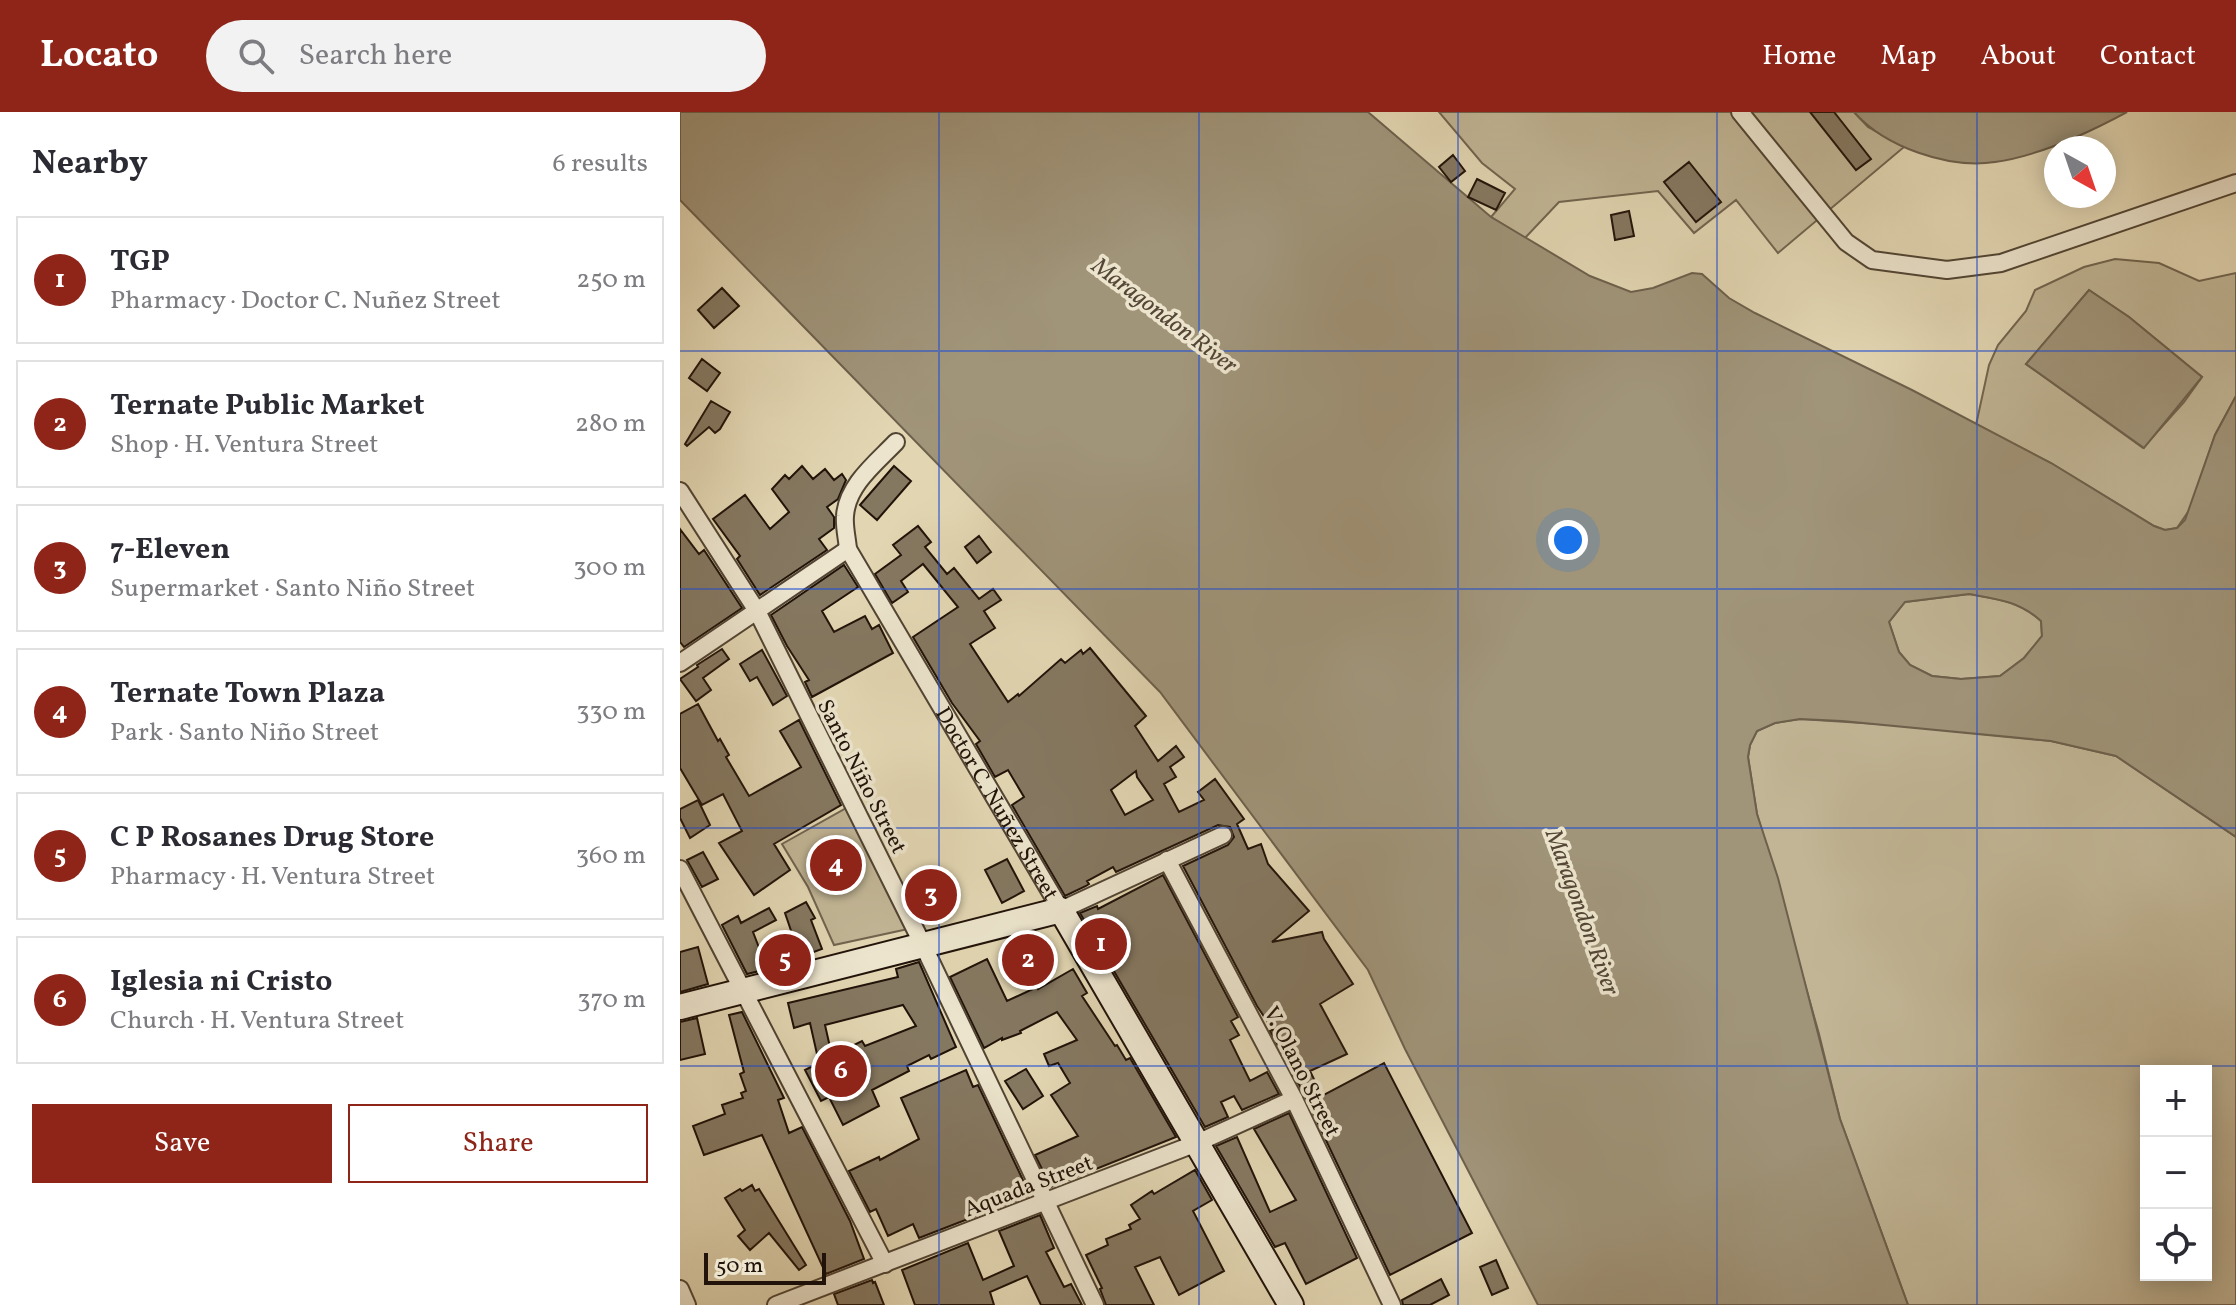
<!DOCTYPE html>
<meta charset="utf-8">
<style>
body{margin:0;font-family:Vollkorn,serif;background:#f2f2f3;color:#2b2b33}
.controls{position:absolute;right:24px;bottom:24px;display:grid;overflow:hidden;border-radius:0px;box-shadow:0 4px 20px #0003}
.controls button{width:72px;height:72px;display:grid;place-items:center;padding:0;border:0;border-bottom:2px solid #e1e1e2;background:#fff;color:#2b2b33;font:40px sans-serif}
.compass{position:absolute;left:1364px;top:24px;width:72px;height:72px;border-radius:50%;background:#fff;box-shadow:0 4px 20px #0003;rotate:140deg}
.scale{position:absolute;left:24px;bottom:20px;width:122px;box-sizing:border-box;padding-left:8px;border:4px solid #211309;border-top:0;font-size:22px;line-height:28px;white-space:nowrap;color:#211309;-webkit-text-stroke:6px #ece4cd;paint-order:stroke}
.you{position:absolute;left:888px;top:428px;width:28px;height:28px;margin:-20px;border:6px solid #fff;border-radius:50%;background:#1a73e8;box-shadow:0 0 0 12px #1a73e833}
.badge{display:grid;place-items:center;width:52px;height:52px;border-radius:50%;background:#8f2418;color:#fff;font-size:26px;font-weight:700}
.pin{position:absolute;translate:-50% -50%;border:4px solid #fff;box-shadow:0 2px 8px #0006}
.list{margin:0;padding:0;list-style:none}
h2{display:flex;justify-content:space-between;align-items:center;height:104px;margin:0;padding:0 32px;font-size:34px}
h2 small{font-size:26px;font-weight:400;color:#7c7c81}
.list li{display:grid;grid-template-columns:52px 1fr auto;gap:24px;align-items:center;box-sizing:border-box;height:128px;margin:0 16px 16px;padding:0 16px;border:2px solid #e1e1e2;border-radius:0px}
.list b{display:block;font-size:30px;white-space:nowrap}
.list p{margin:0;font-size:26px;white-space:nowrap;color:#7c7c81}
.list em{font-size:26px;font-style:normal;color:#7c7c81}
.actions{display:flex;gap:16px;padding:24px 32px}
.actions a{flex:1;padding:18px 0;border:2px solid #8f2418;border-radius:0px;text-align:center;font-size:28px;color:#8f2418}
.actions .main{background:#8f2418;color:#fff}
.icon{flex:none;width:44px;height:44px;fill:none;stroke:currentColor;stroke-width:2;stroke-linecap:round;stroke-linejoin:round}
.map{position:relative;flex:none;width:1556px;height:1193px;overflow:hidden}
header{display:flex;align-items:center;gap:48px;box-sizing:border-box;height:112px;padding:0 40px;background:#8f2418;color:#fff}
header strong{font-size:38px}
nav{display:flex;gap:44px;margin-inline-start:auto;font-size:28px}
.search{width:560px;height:72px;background:#f2f2f3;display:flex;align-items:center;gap:20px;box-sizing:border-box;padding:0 28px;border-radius:44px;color:#7c7c81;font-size:30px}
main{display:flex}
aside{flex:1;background:#fff}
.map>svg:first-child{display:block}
</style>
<header>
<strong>Locato</strong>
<div class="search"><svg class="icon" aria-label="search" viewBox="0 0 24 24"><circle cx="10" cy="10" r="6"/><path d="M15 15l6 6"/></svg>Search here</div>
<nav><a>Home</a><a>Map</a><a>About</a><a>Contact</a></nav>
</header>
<main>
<aside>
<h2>Nearby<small>6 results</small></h2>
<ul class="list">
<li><span class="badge">1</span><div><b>TGP</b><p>Pharmacy · Doctor C. Nuñez Street</p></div><em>250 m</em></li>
<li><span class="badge">2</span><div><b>Ternate Public Market</b><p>Shop · H. Ventura Street</p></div><em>280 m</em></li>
<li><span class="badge">3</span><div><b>7-Eleven</b><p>Supermarket · Santo Niño Street</p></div><em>300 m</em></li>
<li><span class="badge">4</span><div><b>Ternate Town Plaza</b><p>Park · Santo Niño Street</p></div><em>330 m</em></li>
<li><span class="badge">5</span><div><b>C P Rosanes Drug Store</b><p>Pharmacy · H. Ventura Street</p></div><em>360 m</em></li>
<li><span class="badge">6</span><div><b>Iglesia ni Cristo</b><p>Church · H. Ventura Street</p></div><em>370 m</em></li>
</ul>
<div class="actions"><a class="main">Save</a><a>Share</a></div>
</aside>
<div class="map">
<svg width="1556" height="1193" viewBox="0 0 1556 1193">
<rect width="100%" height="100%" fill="#e2d6b2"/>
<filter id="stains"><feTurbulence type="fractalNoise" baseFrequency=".0025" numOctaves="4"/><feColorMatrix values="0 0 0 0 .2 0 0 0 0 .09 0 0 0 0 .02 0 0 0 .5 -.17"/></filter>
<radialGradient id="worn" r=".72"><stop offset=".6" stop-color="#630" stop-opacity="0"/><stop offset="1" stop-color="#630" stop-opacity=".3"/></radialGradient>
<path fill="#c1b595" stroke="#71644f" stroke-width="2" fill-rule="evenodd" d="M759,0h415l14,15 36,20 -126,106 -42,-53 -42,33 -36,-42 -99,11 -34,36 -34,-21 24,-28 -33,-26z
M1435,147l44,4 40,18 37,-8v123l-21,39 -25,74 -13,19 -12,2 -11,-4 -103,-63 -75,-38 13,-60 9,-20 28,-34 9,-21 49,-23zM1409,178l40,27 73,60 -18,25 -41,46 -117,-84z
M1289,482c29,5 50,7 72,27l1,15 -18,22 -24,18 -39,3 -29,-3 -22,-11 -11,-13 -10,-30 16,-20z
M1120,607l94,6 157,16 65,15 120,81v468h-328l-68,-186 -21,-85 -62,-220 -9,-57 2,-12 7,-14 18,-8zM1466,959h60v204h-60z
M170,694l58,123 -74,16 -26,-58 -26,-43z"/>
<path fill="#a09479" stroke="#6d604c" stroke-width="2" fill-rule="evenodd" d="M0,0h688l123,105 99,59 41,16 22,-4 39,-15 10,1 27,24 26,15 157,77 139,73 103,63 11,4 12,-2 8,-8 30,-85 21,-39v441l-120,-81 -65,-15 -209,-20 -42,-2 -25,4 -18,8 -7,14 -2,12 9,57 21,64 62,241 68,186h-370l-133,-256 -37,-79 -208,-278 -480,-492zM1289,482c28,5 50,7 72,27l1,15 -18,22 -24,18 -39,3 -29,-3 -22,-11 -11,-13 -10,-30 16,-20z
M1174,0h273c-39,21 -88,44 -132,50 -47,7 -110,-15 -141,-50z
M1409,178l40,27 73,60 -58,71 -118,-84z"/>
<path fill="#857861" stroke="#211309" stroke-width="2" fill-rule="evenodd" d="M1130,0h24l37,47 -15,11z
M773,43l12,16 -14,11 -12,-15z
M1009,50l32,40 -25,20 -32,-40z
M797,67l28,14 -9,17 -28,-13z
M949,99l5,25 -19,4 -4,-25z
M42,176l17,18 -25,22 -16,-18z
M22,247l18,14 -13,18 -18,-13z
M31,289l19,11 -10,17 -5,4 -6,-6 -22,19 -2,-2z
M122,354l11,13 12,-10 9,11 8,-6 4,6 -8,19 -11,8 7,10v11l-15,11 8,11 -67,45 -23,-36 3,-3 -27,-37 32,-24 25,34 19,-17 -17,-23 13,-14 4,4z
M214,354l17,15 -34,39 -17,-15z
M238,414l13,16 -6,5 22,27 7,-6 25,31 14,-10 8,11 -17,11 11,17 -25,16 38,58 10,-8 1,2 42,-37 4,4 16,-13 2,4 7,-6 56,68 -11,10 23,35 18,-15 8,11 -14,10 6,10 -12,7 15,28 25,-12 -6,-8 17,-13 29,40 -7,5 11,25 13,-5 7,20 41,47 -37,31 50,-10 2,7 29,45 -33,20 27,50 -37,17 12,25 62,-33 88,170 -82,42 -86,-181 -34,-63 3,-1 -16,-24 -74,-140 45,-21 6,-8 -4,-10 -12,-2 -102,47 -3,-5 -26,14 2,3 -3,2 -21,10 -53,-91 12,-8 -16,-27 -13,7 -19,-33 4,-3 -28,-38 -39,-66 45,-30 -35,-43 -22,17 7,11 -16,11 -17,-29 26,-19 -8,-10zM456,659l1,6 16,23 -28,15 -14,-25z
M0,417l19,25 5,-4 38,58 -58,39 -4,-5z
M299,424l12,16 -14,11 -12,-16z
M164,453l14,22 -36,24 12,21 31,-16 7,13 7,-4 14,28 -81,44 -7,-15 4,-2 -22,-34 -16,-31z
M42,537l7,10 -26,19 8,12 -15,11 -16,-22 18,-12 -1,-2z
M82,538l25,46 -14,9 -16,-28 -7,4 -10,-17z
M18,592l20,37 2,-2 9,16 -3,2 23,39 52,-29 -21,-36 19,-11 42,85 -67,39 16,26 -36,25 -35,-52 23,-12 -19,-37 -21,11 -22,-37v-54z
M18,688l12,25 -20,13 -10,-20v-9z
M23,740l15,27 -16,8 -15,-27z
M327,747l17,32 -22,12 -17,-33z
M483,763l75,142 -7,4 8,14 -9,5 20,41 17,-9 12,22 -37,16 -8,-14 -13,6 7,15 -23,10 -125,-214 17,-7 1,3z
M264,767l7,18 -31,12 -9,-17z
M126,790l9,16 -4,2 11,29 -22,8 -15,-44z
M89,796l7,12 -23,12 10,26 15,-2 2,10 -33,8 -25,-49 16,-9 3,7z
M18,835l10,37 -28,8v-40z
M307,847l20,42 30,-14 1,2 35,-20 14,24 -5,3 33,50 2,-1 9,15 4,-2 46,79 -125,50 -16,-32 43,-19 -27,-41 19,-12 -12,-20 -9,3 -5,-12 33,-14 -20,-28 -37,19 1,2 -19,7v-2l-18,10 -34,-71z
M239,850l37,85 -25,12 -2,-4 -22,11 2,5 -37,19 7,16 -36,19 -14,-28 -8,4 -16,-31 14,-7 -9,-40 -16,5 -6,-25 110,-26 -2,-8zM223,893l13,21 -51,20 -3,-5 -30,15 -7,-31z
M62,900l42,86 -6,2 11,33 13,-6 48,94 14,38 -38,15 -64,-139 -58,20 -11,-29 32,-12 -3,-9 21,-7 -2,-5 5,-2 -6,-17 4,-2 -15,-57z
M17,906l8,36 -25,6v-38z
M346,957l17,27 -20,13 -18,-28z
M286,958l7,17 5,-2 52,110 -111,43 -6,-14 -25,12 -12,-27 -6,3 -21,-41 30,-14 1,3 39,-21 -18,-41z
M609,1001l68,145 -51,26 -21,-41 -10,4 -59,-101 21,-9 33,75 26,-12 -42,-71z
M515,1058l17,30 -19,11 31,60 -45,24 -19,-38 -25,10 19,38h-48l-6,-16 2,-1 -16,-33 22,-10 -2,-6 25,-10 -2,-4 11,-6 -9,-14 21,-14 2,3z
M72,1073l3,6 4,-2 47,76 -7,5 -30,-37 -19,17 -12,-14 7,-6 -20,-32 15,-9 2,2z
M360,1103l14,33 -8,4 18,35 7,-3 11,21h-41l-14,-29 -37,16 4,13h-79l-13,-35 66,-27 15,37 31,-14 -15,-35z
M816,1148l12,28 -16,7 -12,-28z
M761,1167l8,16 -19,10h-27l-1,-5z
M192,1168l1,3 2,-1 9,23h-46l-4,-11z"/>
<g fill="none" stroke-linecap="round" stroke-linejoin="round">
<g stroke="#514433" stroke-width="20">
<g id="minor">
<path d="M1060,0l106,130 26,18 75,10 54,-7 235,-80"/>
<path id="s1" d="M216,330c-20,21 -49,43 -51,74 -1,10 2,22 3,33l213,361 162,-75"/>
<path d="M0,379l77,120 166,334 172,360"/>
<path d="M0,551l168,-114"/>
<path d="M487,748l127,239 98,206"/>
<path d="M0,757l205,395"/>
<path d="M0,1177l7,16"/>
<path d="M96,1193l421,-162 97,-44"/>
</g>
</g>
<g stroke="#211309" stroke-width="28">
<path id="secondary" d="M0,895l381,-97 230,395"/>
</g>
<use href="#minor" stroke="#ece4cd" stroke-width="16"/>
<use href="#secondary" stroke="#ece4cd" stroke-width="24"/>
</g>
<path fill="none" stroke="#1d4ed8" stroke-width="2" stroke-opacity="0.55" d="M259,0v1193M519,0v1193M778,0v1193M1037,0v1193M1297,0v1193M0,239h1556M0,477h1556M0,716h1556M0,954h1556"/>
<g text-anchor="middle" stroke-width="7" stroke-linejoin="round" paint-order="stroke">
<g font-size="22" fill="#211309" stroke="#ece4cd">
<text transform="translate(183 664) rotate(63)" y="8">Santo Niño Street</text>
<text dy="8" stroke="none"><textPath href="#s1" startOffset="420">Doctor C. Nuñez Street</textPath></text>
<text transform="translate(623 959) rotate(63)" y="8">V. Olano Street</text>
<text transform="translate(348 1073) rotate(-21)" y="8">Aquada Street</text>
</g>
<g font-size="24" font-style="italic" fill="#544736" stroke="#ece4cd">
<text transform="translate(485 203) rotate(37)" y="8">Maragondon River</text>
<text transform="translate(903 800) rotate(70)" y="8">Maragondon River</text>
</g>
</g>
<rect width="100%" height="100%" filter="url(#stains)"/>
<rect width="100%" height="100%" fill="url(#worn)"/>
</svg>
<div class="controls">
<button>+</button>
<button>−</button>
<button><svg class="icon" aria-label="locate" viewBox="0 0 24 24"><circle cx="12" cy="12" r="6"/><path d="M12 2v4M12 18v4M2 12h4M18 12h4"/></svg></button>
</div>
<svg class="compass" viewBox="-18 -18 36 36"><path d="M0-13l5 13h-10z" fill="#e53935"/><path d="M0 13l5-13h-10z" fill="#7c7c81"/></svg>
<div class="scale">50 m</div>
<div class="you"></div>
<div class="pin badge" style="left:421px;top:832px">1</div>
<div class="pin badge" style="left:348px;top:848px">2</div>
<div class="pin badge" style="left:251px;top:783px">3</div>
<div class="pin badge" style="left:156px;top:753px">4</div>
<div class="pin badge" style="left:105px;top:848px">5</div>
<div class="pin badge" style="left:161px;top:959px">6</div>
</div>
</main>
